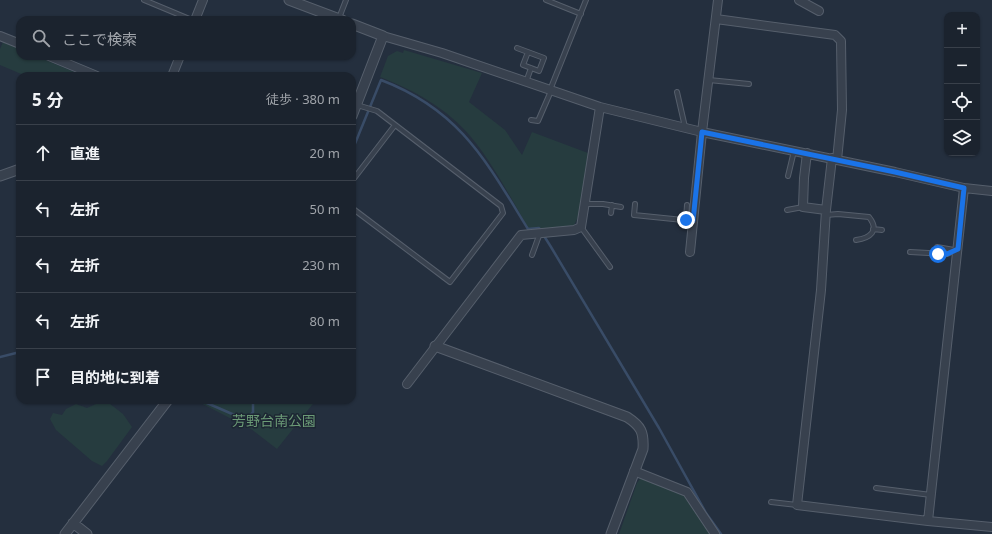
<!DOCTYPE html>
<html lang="ja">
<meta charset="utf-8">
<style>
body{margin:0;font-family:"Noto Sans","Noto Sans JP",sans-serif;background:#242b36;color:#f1f3f6}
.controls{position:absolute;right:12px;top:12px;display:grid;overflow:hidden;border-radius:8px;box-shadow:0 1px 3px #0004}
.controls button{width:36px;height:36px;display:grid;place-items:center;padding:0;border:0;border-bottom:1px solid #39404a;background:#1b232e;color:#f1f3f6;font:20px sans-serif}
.stop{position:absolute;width:12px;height:12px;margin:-9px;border:3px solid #1a73e8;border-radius:50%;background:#fff}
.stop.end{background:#1a73e8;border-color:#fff;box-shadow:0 1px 4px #0008}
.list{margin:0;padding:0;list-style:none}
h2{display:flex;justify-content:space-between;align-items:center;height:52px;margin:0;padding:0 16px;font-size:17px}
h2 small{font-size:13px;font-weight:400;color:#a0a4aa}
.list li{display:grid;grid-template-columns:26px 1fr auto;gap:12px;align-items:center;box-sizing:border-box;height:56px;padding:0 16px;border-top:1px solid #39404a}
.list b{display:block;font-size:15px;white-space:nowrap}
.list em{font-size:13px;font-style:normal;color:#a0a4aa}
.icon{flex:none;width:22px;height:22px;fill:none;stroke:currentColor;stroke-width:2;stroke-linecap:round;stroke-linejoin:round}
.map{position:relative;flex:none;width:992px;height:534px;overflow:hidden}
.search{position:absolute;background:#1b232e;box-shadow:0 1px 3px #0004;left:16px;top:16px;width:340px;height:44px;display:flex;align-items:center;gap:10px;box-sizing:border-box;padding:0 14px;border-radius:12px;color:#a0a4aa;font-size:15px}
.panel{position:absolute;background:#1b232e;box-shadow:0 1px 3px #0004;left:16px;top:72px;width:340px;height:332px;border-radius:12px}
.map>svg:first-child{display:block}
</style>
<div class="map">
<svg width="992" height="534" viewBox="0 0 992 534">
<rect width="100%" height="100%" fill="#242f3e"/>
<path fill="#263c3f" d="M3,42l17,7v7h16l48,20h-58l-26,-11v-16z
M404,50l78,23 -13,29 36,28 17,25 10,-23 56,21 -9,62 -5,10 -44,6c-18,-31 -36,-66 -59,-94 -23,-28 -57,-47 -91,-60l8,-21 9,-5 6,2z
M105,400l18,14 9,13 -25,34 -5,5 -10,-5 -36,-31 -6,-11 3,-6 9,2 4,-6 10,-5 11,4z
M195,400h121l-39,49 -26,-20z
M640,479h4l42,15 25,40h-92l18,-51z"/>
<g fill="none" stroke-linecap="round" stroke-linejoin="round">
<path stroke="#394c67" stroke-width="2.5" d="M352,151l29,-71c79,30 105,81 147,149l11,-1 12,19 108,181 47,85 15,21
M0,357l20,-5
M200,400l46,20 7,-8v-9"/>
<g stroke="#565f6c" stroke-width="6">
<path id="service" d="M144,0l48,20
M546,0l35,14
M339,18l7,-18
M517,48l27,10 -5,13 -16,-6 5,-13
M709,80l40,4
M526,82l5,-14
M550,90l36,-90
M677,92l8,35
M531,120l7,1 13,-30
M788,176l6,-25
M352,181l43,-56
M585,204h18l18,3
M635,204l-1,11 59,6
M352,208l98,74 53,-69 -2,-7 -124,-95 -20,-6
M787,210l16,-3
M611,213l1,-8
M826,215l12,-1 31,3c11,14 1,21 -13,23
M686,220l1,-15
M581,227l29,40
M873,229l9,1
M937,247l17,3
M910,252l37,2 11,-5
M532,255l8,-22
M876,488l55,7
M771,502l26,3"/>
</g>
<g stroke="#565f6c" stroke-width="10">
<path id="minor" d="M799,0l20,11
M716,19l119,16 6,6 1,69 -5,50
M195,20l8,-20
M0,36l20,8
M383,36l59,17 158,54 102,25 193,40 69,16 28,3
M49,56l48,20
M172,76l8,-20
M807,153l-3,25 -1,29 23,3
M832,158l-6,52 -5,80 -24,215 131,16
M964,188l-36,333 64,6
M690,252l12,-120 16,-132
M407,384l114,-149 53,-5 7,-3 19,-120
M634,471l53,21 28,42"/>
</g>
<g stroke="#565f6c" stroke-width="11">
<path id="tertiary" d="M289,0l53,20
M352,24l31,12 -31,80
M0,176l20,-7
M435,346l192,71c14,9 17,15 16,32l-32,85
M73,523l14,11
M65,534l103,-134"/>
</g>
<use href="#service" stroke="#38414e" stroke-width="4"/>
<use href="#minor" stroke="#38414e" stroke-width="8"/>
<use href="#tertiary" stroke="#38414e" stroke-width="9"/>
</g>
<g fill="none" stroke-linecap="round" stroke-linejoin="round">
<path stroke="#1a73e8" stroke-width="5" d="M686,220l7,1 9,-89 193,40 69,16 -6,61 -11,5h-9"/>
</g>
<g text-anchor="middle" stroke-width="3" stroke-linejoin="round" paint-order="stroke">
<g font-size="14" fill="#6b9a76" stroke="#1d2633">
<text x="274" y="426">芳野台南公園</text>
</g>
</g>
</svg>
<div class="controls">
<button>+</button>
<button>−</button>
<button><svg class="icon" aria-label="locate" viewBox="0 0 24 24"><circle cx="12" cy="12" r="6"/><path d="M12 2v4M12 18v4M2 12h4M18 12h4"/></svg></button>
<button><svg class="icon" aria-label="layers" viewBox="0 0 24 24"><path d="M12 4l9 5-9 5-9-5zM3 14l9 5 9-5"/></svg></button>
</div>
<div class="stop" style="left:938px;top:254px"></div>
<div class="stop end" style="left:686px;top:220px"></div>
<div class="search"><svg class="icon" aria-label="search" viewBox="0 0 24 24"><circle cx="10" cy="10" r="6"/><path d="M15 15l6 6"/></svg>ここで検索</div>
<section class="panel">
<h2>5 分<small>徒歩 · 380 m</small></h2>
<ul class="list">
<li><svg class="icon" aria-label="ahead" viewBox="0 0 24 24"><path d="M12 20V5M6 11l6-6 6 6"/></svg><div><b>直進</b></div><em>20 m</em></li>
<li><svg class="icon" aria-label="left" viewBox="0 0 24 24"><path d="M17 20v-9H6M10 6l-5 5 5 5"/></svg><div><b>左折</b></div><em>50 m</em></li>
<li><svg class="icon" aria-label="left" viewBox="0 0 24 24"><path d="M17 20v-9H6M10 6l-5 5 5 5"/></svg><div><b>左折</b></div><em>230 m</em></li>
<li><svg class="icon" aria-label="left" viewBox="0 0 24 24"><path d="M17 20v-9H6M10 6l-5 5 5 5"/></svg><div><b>左折</b></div><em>80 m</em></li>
<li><svg class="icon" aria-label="arrive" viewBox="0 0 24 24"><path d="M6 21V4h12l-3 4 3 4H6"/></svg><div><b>目的地に到着</b></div></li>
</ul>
</section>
</div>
